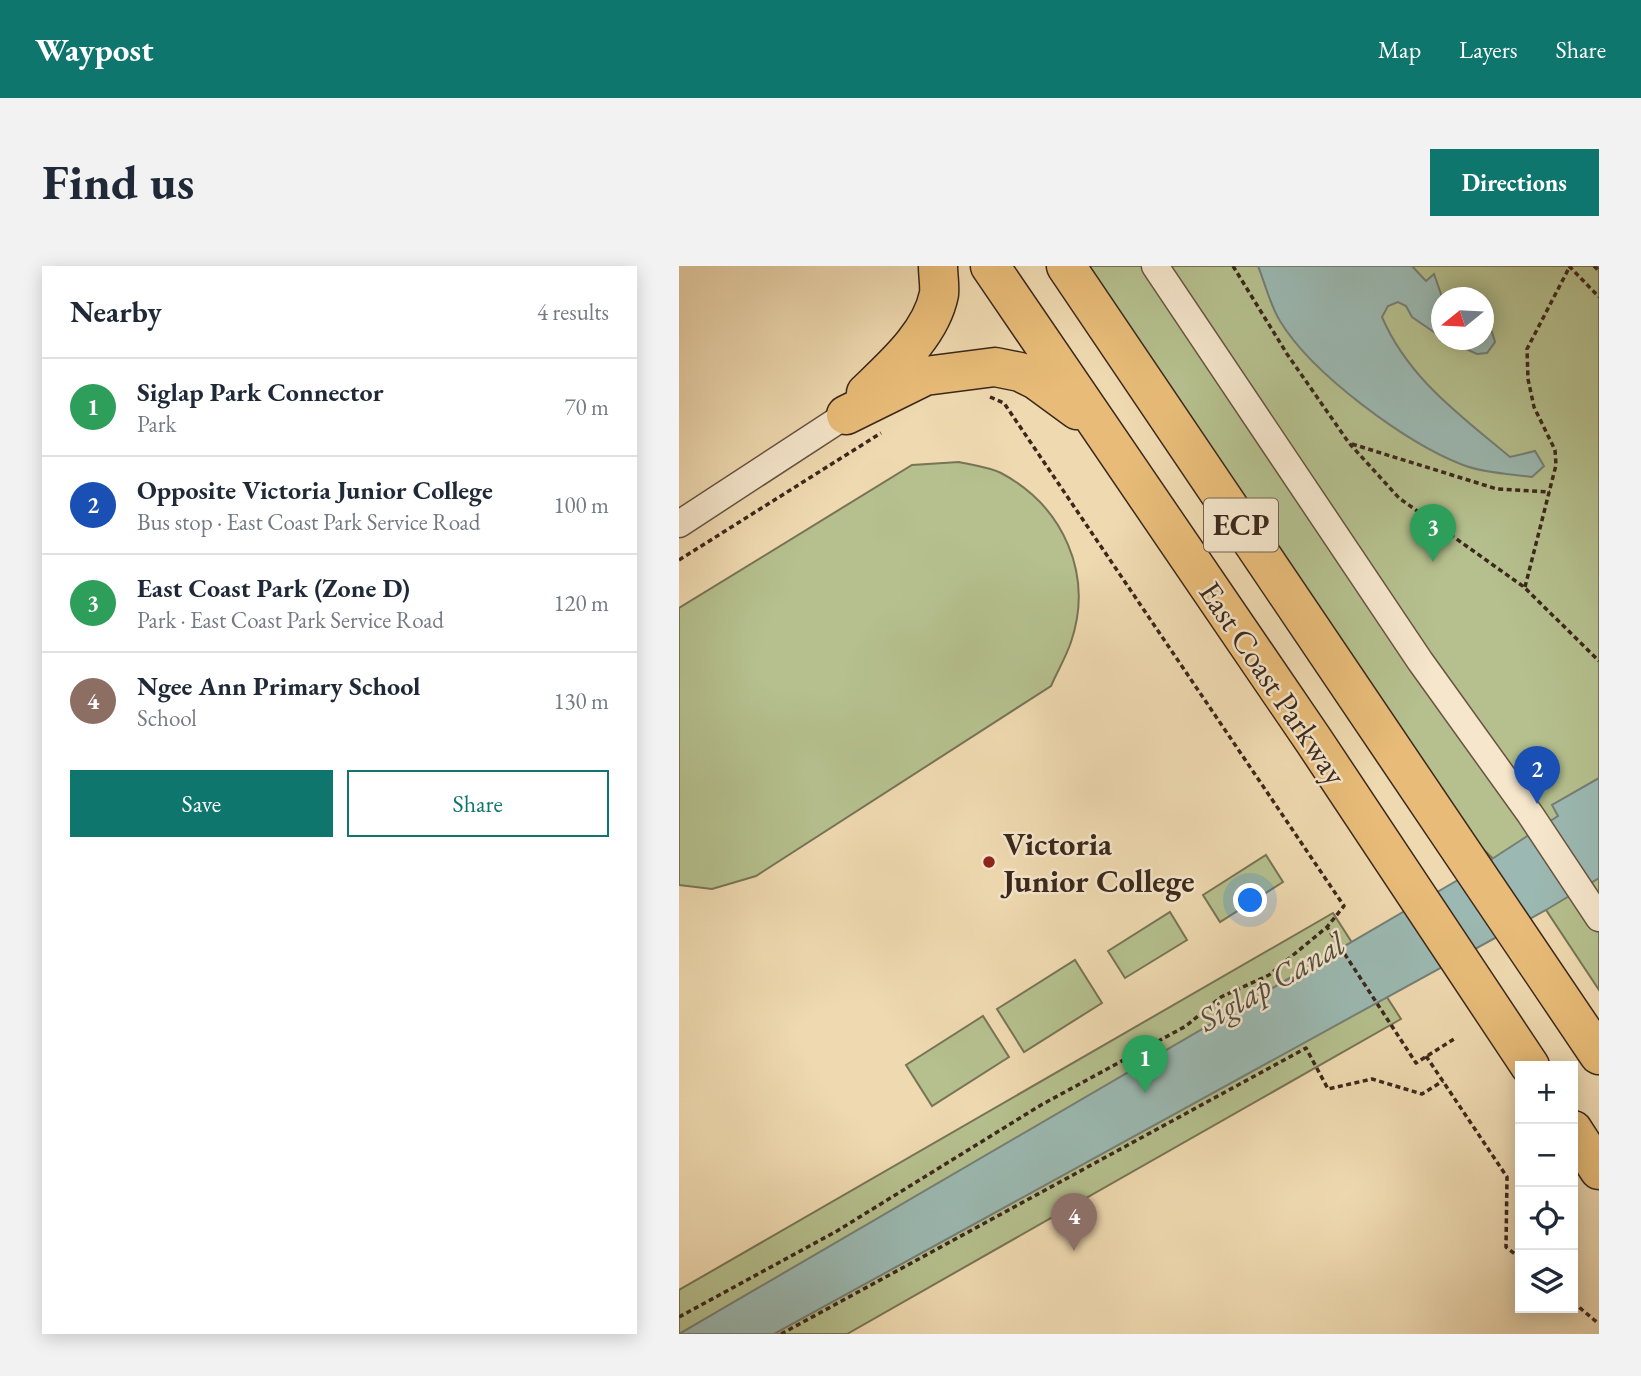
<!DOCTYPE html>
<meta charset="utf-8">
<style>
body{margin:0;font-family:"EB Garamond",serif;background:#f2f2f3;color:#1f2937}
.controls{position:absolute;right:21px;bottom:21px;display:grid;overflow:hidden;border-radius:0px;box-shadow:0 4px 18px #0003}
.controls button{width:63px;height:63px;display:grid;place-items:center;padding:0;border:0;border-bottom:2px solid #e0e1e3;background:#fff;color:#1f2937;font:35px sans-serif}
.compass{position:absolute;left:752px;top:21px;width:63px;height:63px;border-radius:50%;background:#fff;box-shadow:0 4px 18px #0003;rotate:252deg}
.you{position:absolute;left:572px;top:635px;width:24px;height:24px;margin:-18px;border:5px solid #fff;border-radius:50%;background:#1a73e8;box-shadow:0 0 0 10px #1a73e833}
.badge{display:grid;place-items:center;width:46px;height:46px;border-radius:50%;background:#0f766e;color:#fff;font-size:23px;font-weight:700}
.pin{position:absolute;translate:-50% -58px;filter:drop-shadow(0 2px 4px #0008)}
.pin::after{content:'';position:absolute;top:37px;width:24px;height:21px;background:inherit;clip-path:polygon(0 0,100% 0,50% 100%)}
.list{margin:0;padding:0;list-style:none}
h2{display:flex;justify-content:space-between;align-items:center;height:91px;margin:0;padding:0 28px;font-size:30px}
h2 small{font-size:23px;font-weight:400;color:#747a83}
.list li{display:grid;grid-template-columns:46px 1fr auto;gap:21px;align-items:center;box-sizing:border-box;height:98px;padding:0 28px;border-top:2px solid #e0e1e3}
.list b{display:block;font-size:26px;white-space:nowrap}
.list p{margin:0;font-size:23px;white-space:nowrap;color:#747a83}
.list em{font-size:23px;font-style:normal;color:#747a83}
.actions{display:flex;gap:14px;padding:21px 28px}
.actions a{flex:1;padding:16px 0;border:2px solid #0f766e;border-radius:0px;text-align:center;font-size:24px;color:#0f766e}
.actions .main{background:#0f766e;color:#fff}
.icon{flex:none;width:38px;height:38px;fill:none;stroke:currentColor;stroke-width:2;stroke-linecap:round;stroke-linejoin:round}
.map{position:relative;flex:none;width:920px;height:1068px;overflow:hidden;border-radius:0px}
header{display:flex;align-items:center;gap:42px;box-sizing:border-box;height:98px;padding:0 35px;background:#0f766e;color:#fff}
header strong{font-size:33px}
nav{display:flex;gap:38px;margin-inline-start:auto;font-size:24px}
.intro{display:flex;align-items:center;justify-content:space-between;box-sizing:border-box;height:168px;padding:0 42px}
h1{margin:0;font-size:49px}
.button{padding:18px 32px;border-radius:0px;background:#0f766e;color:#fff;font-size:24px;font-weight:700}
main{display:flex;gap:42px;padding:0 42px}
aside{flex:1;background:#fff;border-radius:0px;box-shadow:0 4px 18px #0003}
.map>svg:first-child{display:block}
</style>
<header>
<strong>Waypost</strong>
<nav><a>Map</a><a>Layers</a><a>Share</a></nav>
</header>
<div class="intro"><h1>Find us</h1><a class="button">Directions</a></div>
<main>
<aside>
<h2>Nearby<small>4 results</small></h2>
<ul class="list">
<li><span class="badge" style="background:#2e9e5b">1</span><div><b>Siglap Park Connector</b><p>Park</p></div><em>70 m</em></li>
<li><span class="badge" style="background:#1a4fb4">2</span><div><b>Opposite Victoria Junior College</b><p>Bus stop · East Coast Park Service Road</p></div><em>100 m</em></li>
<li><span class="badge" style="background:#2e9e5b">3</span><div><b>East Coast Park (Zone D)</b><p>Park · East Coast Park Service Road</p></div><em>120 m</em></li>
<li><span class="badge" style="background:#8d6e63">4</span><div><b>Ngee Ann Primary School</b><p>School</p></div><em>130 m</em></li>
</ul>
<div class="actions"><a class="main">Save</a><a>Share</a></div>
</aside>
<div class="map">
<svg width="920" height="1068" viewBox="0 0 920 1068">
<rect width="100%" height="100%" fill="#efd9b0"/>
<filter id="stains"><feTurbulence type="fractalNoise" baseFrequency=".00286" numOctaves="4"/><feColorMatrix values="0 0 0 0 .2 0 0 0 0 .09 0 0 0 0 .02 0 0 0 .5 -.17"/></filter>
<radialGradient id="worn" r=".72"><stop offset=".6" stop-color="#630" stop-opacity="0"/><stop offset="1" stop-color="#630" stop-opacity=".3"/></radialGradient>
<path fill="#b5c08e" stroke="#787455" stroke-width="2" fill-rule="evenodd" d="M388,0h532v724l-53,-80 -129,-125zM762,32h42v42h-42z
M280,196c13,3 30,5 42,11 62,33 93,101 70,169 -5,15 -14,30 -20,44l-295,190 -44,13 -33,-4v-277l233,-143z
M587,589l17,27 -63,40 -17,-27z
M491,646l17,28 -62,38 -17,-27z
M654,647l68,106 -554,315h-168v-44z
M396,694l27,43 -78,49 -27,-43z
M304,750l26,41 -77,49 -26,-41z"/>
<path fill="#9bb9b2" stroke="#757f76" stroke-width="2" d="M579,0h154l14,15 8,-7 8,23 -1,40 -29,-20 -6,-11 -8,-4 -10,4 -6,11c26,61 79,99 128,140l25,-6 9,15 -12,11c-22,-3 -48,-4 -69,-12 -57,-22 -151,-91 -183,-144 -10,-16 -15,-38 -22,-55z
M805,62l8,4 3,10 -8,11 -10,1 -31,-14h37z
M920,512v100l-53,32 -772,424h-95l796,-464 83,-54 -6,-11z"/>
<g fill="none" stroke-linecap="round" stroke-linejoin="round">
<g stroke="#685441" stroke-width="29">
<path id="minor" d="M476,0l265,395 110,153 69,104
M0,258l167,-109"/>
</g>
<g stroke="#3b281c" stroke-width="41">
<path id="highway" d="M311,0l324,475 216,325
M387,0l533,789
M187,127c28,-27 65,-59 73,-99 1,-8 -1,-19 -1,-28
M167,149l79,-39 70,-9 25,5 16,8 41,30
M894,864l26,40"/>
</g>
<path stroke="#3b281c" stroke-width="3.5" stroke-dasharray="5 3.5" stroke-linecap="butt" d="M554,0l54,88 62,89 50,55 125,89 75,74
M890,0l30,31
M915,0l5,5
M311,131l14,6 340,503 -17,21
M673,178l145,45 53,3
M0,294l202,-127
M846,321l31,-122 -1,-15 -21,-43 -6,-28 -1,-30 43,-83
M747,790l81,121 -1,70 14,11
M894,1036l26,22
M0,1051l158,-86 204,-126 145,-79 35,-29 48,-22 58,-48 89,136 38,-24
M102,1068l525,-286 22,41 44,-10 50,15 21,-13"/>
<use href="#minor" stroke="#f5e6cc" stroke-width="26"/>
<use href="#highway" stroke="#e8bc78" stroke-width="38"/>
</g>
<circle fill="#8f2418" stroke="#f5e6cc" stroke-width="2.5" cx="310" cy="596" r="7"/>
<g text-anchor="middle" stroke-width="5" stroke-linejoin="round" paint-order="stroke">
<rect fill="#f5e6cc" stroke="#736151" stroke-width="2" x="525" y="232.5" width="74" height="53" rx="5"/>
<g font-size="30" font-weight="bold" fill="#3b281c">
<text x="562" y="269">ECP</text>
</g>
<g font-size="32" fill="#3b281c" stroke="#f5e6cc">
<text transform="translate(594 417) rotate(56)" y="11">East Coast Parkway</text>
</g>
<g font-size="32" font-weight="bold" fill="#3b281c" stroke="#f5e6cc" text-anchor="start">
<text x="324" y="589">Victoria<tspan x="324" dy="37">Junior College</tspan></text>
</g>
<g font-size="33" font-style="italic" fill="#534c42" stroke="#f5e6cc">
<text transform="translate(592 715) rotate(-30)" y="12">Siglap Canal</text>
</g>
</g>
<rect width="100%" height="100%" filter="url(#stains)"/>
<rect width="100%" height="100%" fill="url(#worn)"/>
</svg>
<div class="controls">
<button>+</button>
<button>−</button>
<button><svg class="icon" aria-label="locate" viewBox="0 0 24 24"><circle cx="12" cy="12" r="6"/><path d="M12 2v4M12 18v4M2 12h4M18 12h4"/></svg></button>
<button><svg class="icon" aria-label="layers" viewBox="0 0 24 24"><path d="M12 4l9 5-9 5-9-5zM3 14l9 5 9-5"/></svg></button>
</div>
<svg class="compass" viewBox="-18 -18 36 36"><path d="M0-13l5 13h-10z" fill="#e53935"/><path d="M0 13l5-13h-10z" fill="#747a83"/></svg>
<div class="you"></div>
<div class="pin badge" style="left:466px;top:827px;background:#2e9e5b">1</div>
<div class="pin badge" style="left:858px;top:538px;background:#1a4fb4">2</div>
<div class="pin badge" style="left:754px;top:296px;background:#2e9e5b">3</div>
<div class="pin badge" style="left:395px;top:985px;background:#8d6e63">4</div>
</div>
</main>
